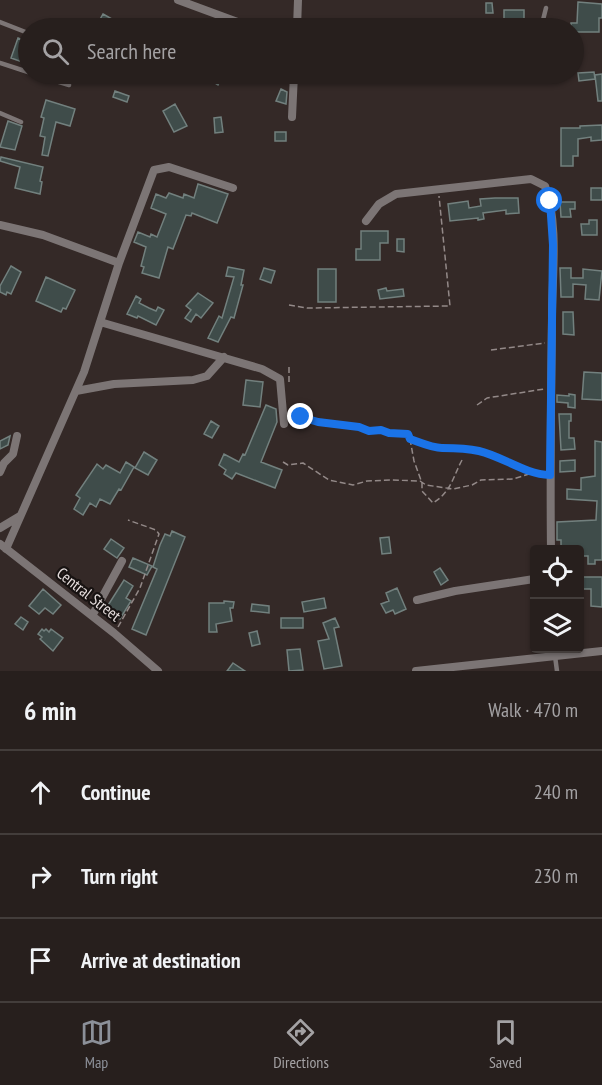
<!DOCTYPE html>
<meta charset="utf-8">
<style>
body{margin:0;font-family:"PT Sans Narrow",sans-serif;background:#2f2726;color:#f1f3f6}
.controls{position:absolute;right:18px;bottom:18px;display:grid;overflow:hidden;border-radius:6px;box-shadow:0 2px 4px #0004}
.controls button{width:54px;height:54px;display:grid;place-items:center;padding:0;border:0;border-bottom:2px solid #433d3b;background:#271f1d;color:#f1f3f6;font:30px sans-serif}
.stop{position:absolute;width:18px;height:18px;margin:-14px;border:4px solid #1a73e8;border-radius:50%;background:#fff}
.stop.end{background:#1a73e8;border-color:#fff;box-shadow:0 2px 6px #0008}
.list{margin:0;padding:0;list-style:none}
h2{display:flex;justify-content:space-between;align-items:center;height:78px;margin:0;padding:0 24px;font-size:26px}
h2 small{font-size:20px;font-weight:400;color:#a4a2a4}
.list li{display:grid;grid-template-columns:39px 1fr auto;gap:18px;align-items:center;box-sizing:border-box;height:84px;padding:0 24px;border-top:2px solid #433d3b}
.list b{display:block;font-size:22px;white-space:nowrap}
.list em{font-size:20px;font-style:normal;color:#a4a2a4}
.icon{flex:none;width:33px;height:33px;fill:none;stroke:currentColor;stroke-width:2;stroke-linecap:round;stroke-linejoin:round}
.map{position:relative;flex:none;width:602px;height:671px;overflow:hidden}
.search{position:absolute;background:#271f1d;box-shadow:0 2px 4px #0004;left:18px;right:18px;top:18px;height:66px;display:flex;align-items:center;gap:15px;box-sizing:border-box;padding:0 21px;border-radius:33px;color:#a4a2a4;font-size:22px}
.sheet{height:330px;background:#271f1d}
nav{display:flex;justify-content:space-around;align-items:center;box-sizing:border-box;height:84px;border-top:2px solid #433d3b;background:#271f1d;font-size:16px;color:#a4a2a4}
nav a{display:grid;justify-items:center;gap:3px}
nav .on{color:#8c9099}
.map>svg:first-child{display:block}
</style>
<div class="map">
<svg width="602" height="671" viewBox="0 0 602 671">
<rect width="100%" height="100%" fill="#342927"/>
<path fill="#3f4c4a" stroke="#72807e" stroke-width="1.5" d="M578,2l24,2v14h-3v14h-26v-4h-2v-5h6z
M486,3h6l1,10h-7z
M504,10h20v17h-20z
M103,14l9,5 -5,9 -9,-5z
M18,38l10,4v22l-17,-6z
M594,72l1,7 -16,2 -1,-8z
M213,74l8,4 -3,7 -8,-5z
M602,74v27h-4l-3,-26z
M281,89l6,3 -1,12 -10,-3z
M115,91l14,5 -2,6 -14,-5z
M46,100l29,9 -5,17 -14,-4 -8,34 -6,-1 3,-18 -5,-1 4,-18 -3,-1z
M175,104l12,22 -13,6 -11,-21z
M221,117l2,15 -8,1 -1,-15z
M8,121l14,5 -7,24 -15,-3z
M602,125v15l-11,1v-4l-13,2v17h-5v10h-12v-38h19v-2z
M275,132h11v9h-11z
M1,157l42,10 -3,14 2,1 -2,12 -25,-6 5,-21 -20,-6z
M198,184l30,10 -11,29 -25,-10 -1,3 -5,-1 -13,34 -5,-2 -9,31 -17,-5 2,-6 -3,-1 5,-19 -12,-5 4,-10 12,5 1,-3 6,3 9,-23 -15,-6 5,-14 10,4 3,-5 14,5 1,-4 10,4z
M591,188h11v12h-11z
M495,198h23l1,15 -13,1v-4l-23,3 1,6 -6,1v-2l-28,3 -2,-17 20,-3 1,7 12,-2 -1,-7z
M560,202h15v7h-5l1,8h-10z
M589,220h8v15h-15l-1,-11h8z
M361,231h27v12h-8v17h-24v-11h5z
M397,239h7v13l-7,-1z
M11,266l10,6 -10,22 -4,-2 -1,3 -6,-3v-6z
M228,267l16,3 -3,15h2l-9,33 -3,-1 -13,25 -10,-4 11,-22 3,2 12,-41 -8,-1z
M264,268l11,3 -4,12 -11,-4z
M560,268h11v10h12v-9l19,2 -3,29 -14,-1 1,-14 -13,-1v13h-12z
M318,269h18v33h-18z
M46,277l29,13 -9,19 -3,-1 -2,4 -25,-11z
M386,288l1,3 16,-2 1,7 -24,3 -2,-9z
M198,293l15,10 -12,15 -5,-4 -5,8 -6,-4 6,-8 -5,-4z
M136,296l5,3 -2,4 10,5 7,3 2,-4 6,3 -8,15 -18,-9 -1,2 -10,-4z
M563,312h10l1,23 -11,-1z
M584,372l18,1v27l-20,-1z
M246,380l17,2 -3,25 -17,-2z
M569,394l6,1v13l-7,-1v-4l-11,-1v-7l12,1z
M266,405l10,4 1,13 -16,40 21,8 -7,18 -39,-15 -4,6 -8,-5 2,-4 -7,-5 5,-11 15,8 4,-8 2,1z
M559,414h12v7h-2v17h5l1,11 -14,1z
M211,421l8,5 -7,12 -8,-4z
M10,436l-2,9 -8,4v-8z
M595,441l7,1v118h-7v4h-7v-8h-9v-7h-18v-9h-4v-18l39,-2 1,-19 -30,-2v-10l14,1v-12l14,-2z
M144,452l13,8 -9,15 -13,-7z
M575,460v11l-15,1v-11z
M126,462l8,5 -13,23 -2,-1 -9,15 -10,-5 -4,8 -6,-4 -7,12 -9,-6 6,-11 -4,-3 21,-31 6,5 3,-4 14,8z
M172,531l13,6 -39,98 -14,-6 25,-60 -4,-2 7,-22 5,-11 5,2z
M389,537l2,16 -9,1 -2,-16z
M111,539l13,9 -7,10 -13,-9z
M133,558l19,8 -5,9 -18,-8z
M440,568l8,12 -7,5 -7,-13z
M579,577h23v30l-11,-1v-17h-12z
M124,580l9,6 -7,12 5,3 -11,18 -15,-9z
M397,588l9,21 -11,5 -2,-4 -7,3 -5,-9 8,-3 -3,-8z
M43,589l18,16 -8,9 -8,-6 -6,6 -10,-8z
M324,598l2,10 -22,4 -2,-10z
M224,601l10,1 -1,6h-3l2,13 -16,3 1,8h-8v-29h15z
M252,604l17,2v7l-18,-2z
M21,617l7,5 -5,8 -8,-6z
M281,618h22v10h-22z
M335,618l4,9 -5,1 8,38 -18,3 -6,-28 11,-2 -6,-16z
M42,629l2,2 2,-2 3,3 2,-3 12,9 -10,13 -13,-12 2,-2 -4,-3z
M257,631l3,13 -8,2 -3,-13z
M300,649l3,21 -14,1 -2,-21z
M233,663l12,8h-18z"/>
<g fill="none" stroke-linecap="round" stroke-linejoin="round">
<path stroke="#938988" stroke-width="1.5" stroke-dasharray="6 3" stroke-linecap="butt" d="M289,305l18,3 143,-2 -11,-110
M491,350l54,-7
M289,367v16
M477,405l10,-7 57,-9
M292,416l26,6 41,5 10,4 11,-1 9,3 19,1 2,5 31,9 7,-2 32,5 43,17 10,6
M410,439l4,22 8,22v8l11,12c18,-11 20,-26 29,-43
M283,462l5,3 15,-2 26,17 24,5 14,-4 24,-1 29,1 6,4 27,4 19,-4 9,-5 32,-1 16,-5h12
M118,627l22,-39 19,-54 -3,-4 -28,-10"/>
<path stroke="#7c7575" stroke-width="4.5" d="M0,22l28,11
M541,28l5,-20
M0,63l28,9
M33,74l36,11
M0,113l21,9
M555,656l2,15"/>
<path stroke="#7c7575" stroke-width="8" d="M178,0l65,24
M297,28l1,-28
M292,117l2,-43
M366,221l13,-17 17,-10 135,-15 14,7c14,38 7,90 7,131 -1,78 -2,155 -1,233
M0,225l43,10 76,28 -35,109 -78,177
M119,263l35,-93 15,-3 64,21
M100,322l162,47 18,10 4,45
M76,391l38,-7 79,-4 14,-4 17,-19
M0,472l4,-9 9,-9 4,-18
M0,528l20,-12
M0,544l114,89 44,38
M417,600l38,-9 79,-12
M92,616l30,-55
M416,671l186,-20"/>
</g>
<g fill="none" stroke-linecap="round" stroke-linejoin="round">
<path stroke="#1a73e8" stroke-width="8" d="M301,417l17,5 41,5 10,4 12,-1 8,3 19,1 2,5c9,3 22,9 32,9 12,0 24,0 37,3 25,6 45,23 71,24l3,-230 -3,-44"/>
</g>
<g text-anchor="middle" stroke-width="4.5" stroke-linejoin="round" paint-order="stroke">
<g font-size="16" fill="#e7dfde" stroke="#181312">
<text transform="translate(89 594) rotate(38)" y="6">Central Street</text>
</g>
</g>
</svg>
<div class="controls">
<button><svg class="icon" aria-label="locate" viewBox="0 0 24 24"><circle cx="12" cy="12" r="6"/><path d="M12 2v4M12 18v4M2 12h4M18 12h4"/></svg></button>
<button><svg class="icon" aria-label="layers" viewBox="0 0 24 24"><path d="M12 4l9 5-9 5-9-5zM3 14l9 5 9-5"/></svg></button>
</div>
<div class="stop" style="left:550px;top:201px"></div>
<div class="stop end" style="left:301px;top:417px"></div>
<div class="search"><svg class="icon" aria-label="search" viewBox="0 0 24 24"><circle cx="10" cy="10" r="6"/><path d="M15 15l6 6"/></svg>Search here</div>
</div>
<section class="sheet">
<h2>6 min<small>Walk · 470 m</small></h2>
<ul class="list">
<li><svg class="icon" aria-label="ahead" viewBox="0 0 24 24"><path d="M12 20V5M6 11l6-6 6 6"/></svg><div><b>Continue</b></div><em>240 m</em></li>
<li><svg class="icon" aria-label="right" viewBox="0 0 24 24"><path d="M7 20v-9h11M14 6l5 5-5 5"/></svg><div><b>Turn right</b></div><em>230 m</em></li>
<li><svg class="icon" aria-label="arrive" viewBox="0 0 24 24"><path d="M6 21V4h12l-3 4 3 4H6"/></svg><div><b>Arrive at destination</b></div></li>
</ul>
</section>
<nav>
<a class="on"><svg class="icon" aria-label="map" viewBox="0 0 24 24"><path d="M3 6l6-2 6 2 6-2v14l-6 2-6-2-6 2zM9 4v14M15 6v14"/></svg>Map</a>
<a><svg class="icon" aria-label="directions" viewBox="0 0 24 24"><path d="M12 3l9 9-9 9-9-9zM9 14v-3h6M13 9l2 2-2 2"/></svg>Directions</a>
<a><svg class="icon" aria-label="saved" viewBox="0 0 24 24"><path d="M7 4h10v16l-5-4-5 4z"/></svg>Saved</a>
</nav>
